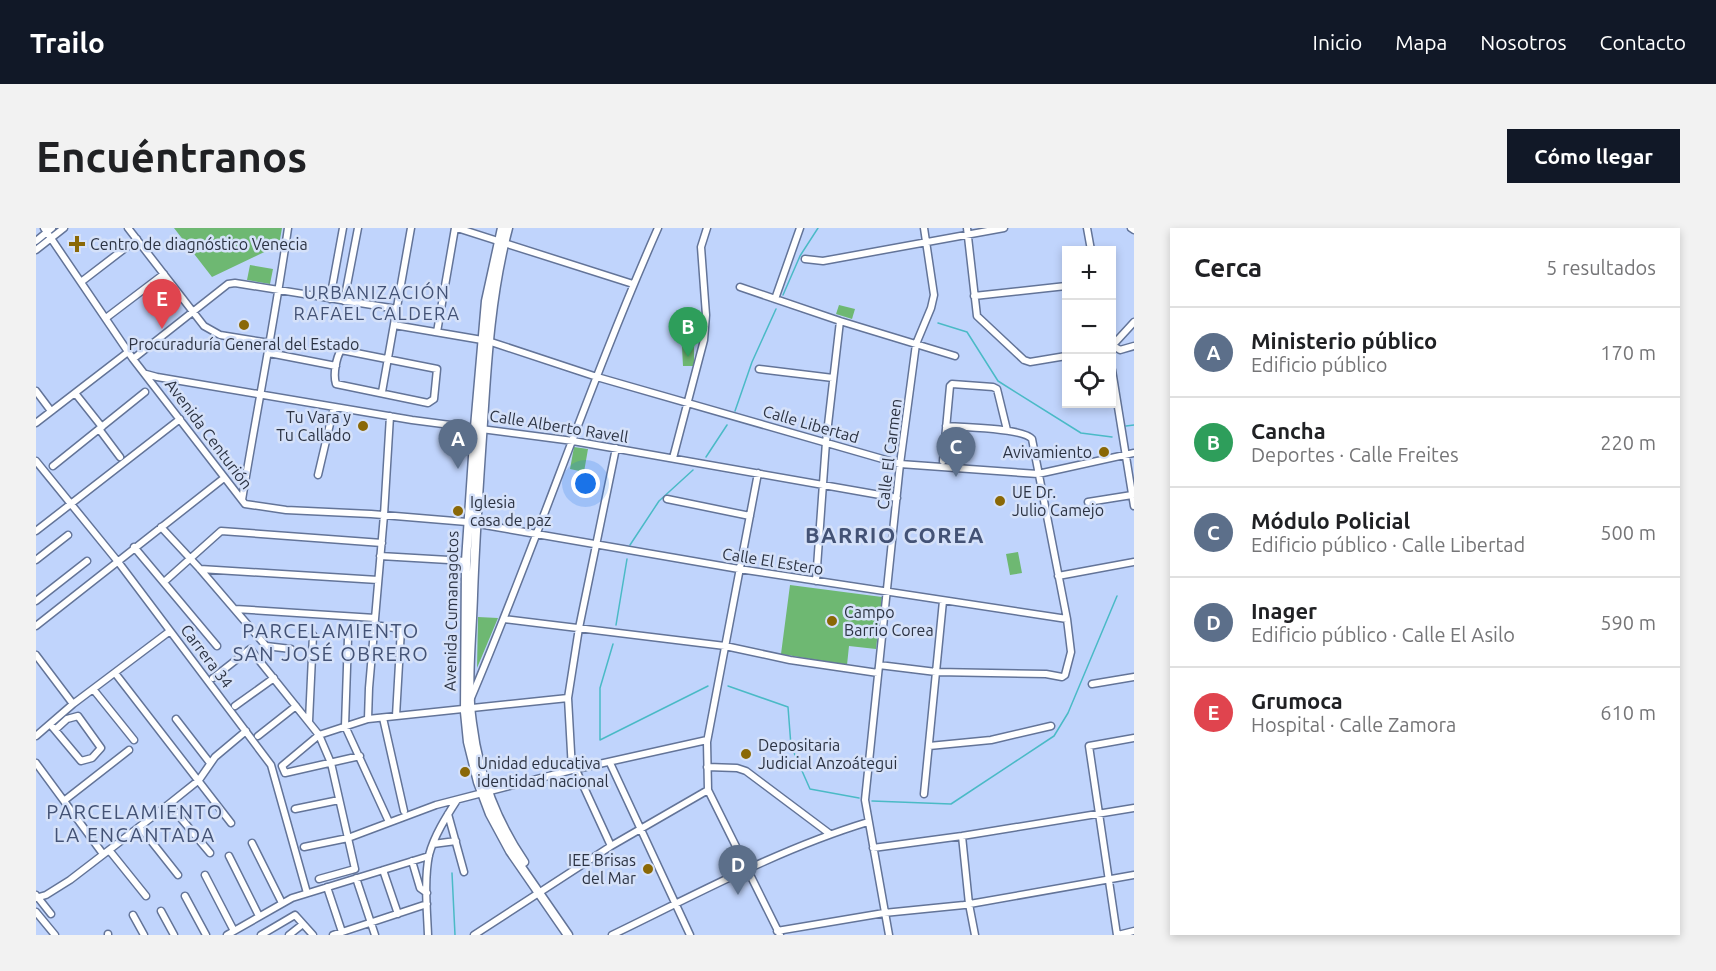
<!DOCTYPE html>
<html lang="es">
<meta charset="utf-8">
<style>
body{margin:0;font-family:Ubuntu,sans-serif;background:#f2f2f2;color:#202124}
.controls{position:absolute;right:18px;top:18px;display:grid;overflow:hidden;border-radius:0px;box-shadow:0 3px 9px #0003}
.controls button{width:54px;height:54px;display:grid;place-items:center;padding:0;border:0;border-bottom:2px solid #e0e0e0;background:#fff;color:#202124;font:30px sans-serif}
.you{position:absolute;left:550px;top:256px;width:21px;height:21px;margin:-15px;border:4px solid #fff;border-radius:50%;background:#1a73e8;box-shadow:0 0 0 9px #1a73e833}
.badge{display:grid;place-items:center;width:39px;height:39px;border-radius:50%;background:#111827;color:#fff;font-size:20px;font-weight:700}
.pin{position:absolute;translate:-50% -50px;filter:drop-shadow(0 2px 3px #0008)}
.pin::after{content:'';position:absolute;top:32px;width:21px;height:18px;background:inherit;clip-path:polygon(0 0,100% 0,50% 100%)}
.list{margin:0;padding:0;list-style:none}
h2{display:flex;justify-content:space-between;align-items:center;height:78px;margin:0;padding:0 24px;font-size:26px}
h2 small{font-size:20px;font-weight:400;color:#757577}
.list li{display:grid;grid-template-columns:39px 1fr auto;gap:18px;align-items:center;box-sizing:border-box;height:90px;padding:0 24px;border-top:2px solid #e0e0e0}
.list b{display:block;font-size:22px;white-space:nowrap}
.list p{margin:0;font-size:20px;white-space:nowrap;color:#757577}
.list em{font-size:20px;font-style:normal;color:#757577}
.icon{flex:none;width:33px;height:33px;fill:none;stroke:currentColor;stroke-width:2;stroke-linecap:round;stroke-linejoin:round}
.map{position:relative;flex:none;width:1098px;height:707px;overflow:hidden;border-radius:0px}
header{display:flex;align-items:center;gap:36px;box-sizing:border-box;height:84px;padding:0 30px;background:#111827;color:#fff}
header strong{font-size:28px}
nav{display:flex;gap:33px;margin-inline-start:auto;font-size:21px}
.intro{display:flex;align-items:center;justify-content:space-between;box-sizing:border-box;height:144px;padding:0 36px}
h1{margin:0;font-size:42px}
.button{padding:15px 27px;border-radius:0px;background:#111827;color:#fff;font-size:21px;font-weight:700}
main{display:flex;gap:36px;padding:0 36px}
aside{flex:1;background:#fff;border-radius:0px;box-shadow:0 3px 9px #0003}
.map>svg:first-child{display:block}
</style>
<header>
<strong>Trailo</strong>
<nav><a>Inicio</a><a>Mapa</a><a>Nosotros</a><a>Contacto</a></nav>
</header>
<div class="intro"><h1>Encuéntranos</h1><a class="button">Cómo llegar</a></div>
<main>
<div class="map">
<svg width="1098" height="707" viewBox="0 0 1098 707">
<rect width="100%" height="100%" fill="#c0d4fc"/>
<path fill="#6eb872" d="M138,0h108l-3,17 -67,32z
M214,37l23,4 -3,15 -23,-4z
M803,77l16,4 -3,10 -16,-5z
M646,119h12v19h-11z
M538,219l14,2 -4,23 -14,-3z
M982,324l4,21 -12,2 -4,-21z
M754,357l92,12 -6,52 -27,-3 -2,19 -66,-11z
M442,389l20,1 -21,50z"/>
<g fill="none" stroke-linecap="round" stroke-linejoin="round">
<path stroke="#4abac6" stroke-width="1.5" d="M747,67l17,-39 18,-28
M902,95l29,9 31,49 83,52 31,4
M699,183l17,-49 24,-53
M1090,198l8,-1
M670,229l21,-32
M594,317l29,-44 34,-31
M580,397l11,-66
M577,416l-13,44v52l108,-54
M692,458l60,21 3,39 19,43 49,9
M836,573l79,3 103,-68 14,-23 49,-117
M416,645l3,62"/>
<g stroke="#637498" stroke-width="9">
<path id="street" d="M8,0l89,131 112,145 41,6 85,4 96,8 272,47 328,50
M92,0l76,98 16,9 50,8
M421,0l176,56
M931,0l10,88 47,44 6,2 36,-6
M1051,0l4,22
M1095,0l3,2
M0,13l16,-13
M0,22l28,-22
M769,31l18,2 181,-33
M45,54l56,-43
M704,59l100,34 115,35
M938,68l92,-10
M294,71l13,-71
M739,71l25,-71
M308,73l14,-73
M70,90l58,-44
M358,97l94,16 109,36 303,87 138,10 96,-21
M401,104l18,-104
M1076,117l8,5 14,-4
M1076,118l22,-24
M305,122l96,19 -3,30 -6,4 -92,-19c-3,-9 0,-26 5,-34z
M233,125l67,13
M97,131l95,-75 7,-1 162,26
M723,141l74,9
M1076,142l22,136
M110,146l11,3 255,43 161,21 324,57
M0,163l15,20
M346,164l29,-164
M39,165l27,34
M0,195l92,-71
M63,201l21,28
M637,230l31,-118 2,-25 -5,-68 6,-19
M0,233l83,102 152,202 36,128
M907,233l7,-75 2,-2 41,3 4,2 10,41
M17,238l92,-74
M722,245l-51,269 1,48 72,145
M282,247l16,-68
M631,271l83,17
M206,272c15,-91 33,-181 46,-272
M1052,274l44,-7
M125,299l39,42 66,77 25,3
M0,303l144,-112
M98,319l83,99
M344,328l86,5
M0,332l32,-25
M164,341l178,11
M1022,348l76,-14
M780,353l10,-139 14,-121
M128,354l57,-51 161,12
M0,373l51,-40
M199,381l140,9
M468,391l221,27 65,14 88,13
M338,397l27,4 -5,87
M0,398l188,-148
M312,410l-3,88 44,96
M0,427l37,49
M843,437l57,7 110,2 16,3 3,-2 6,-23 -4,-33 -35,-180c-9,-11 -69,-12 -86,-13
M79,445l116,150
M177,450l37,-29 69,86 12,28 24,106 -36,10
M1056,456l42,-7
M57,461l41,51
M435,470c66,-155 119,-316 187,-470
M199,478l39,-28
M347,490l21,93
M140,491l34,44
M332,491l1,-31 15,-173 6,-99
M273,493l4,-86
M14,496l31,37 11,-3 9,-10 -23,-32 -11,3 -12,11
M0,508l37,-32 97,-73
M222,508l38,-30
M893,518l62,-6 60,-14
M324,528l-75,17 -3,-7 37,-31 49,-16 200,-21
M0,535l67,91
M574,535l80,172
M671,539l30,1 9,3 84,63
M536,542l-4,-72 11,-70 37,-180
M540,542l35,76
M888,566l19,-193
M29,572l64,-50
M133,576l41,49
M259,581l44,-9
M412,586l16,58
M104,599l38,48
M926,608l7,68 6,31
M216,615l30,60
M397,616l23,-3
M268,619l44,-9 88,-33 136,-35 135,-30
M837,620l89,-12 172,-28
M73,622l37,46
M193,628l30,60
M376,633l8,27 7,5
M347,642l15,44
M169,647l29,56
M320,650l19,57
M291,659l15,45
M0,667l15,19
M149,668l21,39
M0,670l10,-3 24,-15 99,-76 30,-24 16,-23 31,-26
M125,683l13,24
M0,684l19,23
M97,687l11,20
M741,703l107,-18 80,-8 170,-30
M72,706v1
M191,707l65,-37 137,-42
M225,707l34,-20 18,20
M253,707l14,-11
M297,707l94,-31
M392,707c-1,-25 -4,-55 1,-80 5,-19 17,-38 28,-55
M438,707l137,-89 97,-56
M576,707c83,-40 167,-86 256,-113
M853,707l-24,-135 35,-336 16,-120 15,-36 3,-13 -10,-67
M1081,707l-28,-189 45,-8
M1082,707l16,-4"/>
</g>
<g stroke="#637498" stroke-width="11">
<path id="secondary" d="M466,0l-16,73 -11,126 -9,134 -1,151 3,30 10,40 12,32 20,37 58,84
M472,0c-17,64 -21,129 -25,194 -4,58 -8,115 -10,173 -1,39 -7,89 -1,128 6,49 24,98 52,139"/>
</g>
<use href="#street" stroke="#fff" stroke-width="6"/>
<use href="#secondary" stroke="#fff" stroke-width="8"/>
</g>
<g fill="#8a6806" stroke="#d5e1f9" stroke-width="2">
<path d="M38 7h6v6h6v6h-6v6h-6v-6h-6v-6h6z"/>
<circle cx="208" cy="97" r="6"/>
<circle cx="327" cy="198" r="6"/>
<circle cx="1068" cy="224" r="6"/>
<circle cx="964" cy="273" r="6"/>
<circle cx="422" cy="283" r="6"/>
<circle cx="796" cy="393" r="6"/>
<circle cx="710" cy="526" r="6"/>
<circle cx="429" cy="544" r="6"/>
<circle cx="612" cy="641" r="6"/>
</g>
<g text-anchor="middle" stroke-width="5" stroke-linejoin="round" paint-order="stroke">
<g font-size="16" fill="#2c3343" stroke="#d5e1f9" text-anchor="start">
<text x="54" y="22">Centro de diagnóstico Venecia</text>
<text x="208" y="122" text-anchor="middle">Procuraduría General del Estado</text>
<text x="315" y="195" text-anchor="end">Tu Vara y<tspan x="315" dy="18">Tu Callado</tspan></text>
<text x="1056" y="230" text-anchor="end">Avivamiento</text>
<text x="976" y="270">UE Dr.<tspan x="976" dy="18">Julio Camejo</tspan></text>
<text x="434" y="280">Iglesia<tspan x="434" dy="18">casa de paz</tspan></text>
<text x="808" y="390">Campo<tspan x="808" dy="18">Barrio Corea</tspan></text>
<text x="722" y="523">Depositaria<tspan x="722" dy="18">Judicial Anzoátegui</tspan></text>
<text x="441" y="541">Unidad educativa<tspan x="441" dy="18">identidad nacional</tspan></text>
<text x="600" y="638" text-anchor="end">IEE Brisas<tspan x="600" dy="18">del Mar</tspan></text>
</g>
<g font-size="16" fill="#2c3343" stroke="#d5e1f9">
<text transform="translate(775 196) rotate(16)" y="6">Calle Libertad</text>
<text transform="translate(523 198) rotate(9)" y="6">Calle Alberto Ravell</text>
<text transform="translate(173 206) rotate(53)" y="6">Avenida Centurión</text>
<text transform="translate(853 226) rotate(-83)" y="6">Calle El Carmen</text>
<text transform="translate(737 333) rotate(9)" y="6">Calle El Estero</text>
<text transform="translate(415 383) rotate(-89)" y="6">Avenida Cumanagotos</text>
<text transform="translate(171 428) rotate(53)" y="6">Carrera 34</text>
</g>
<g font-size="18" letter-spacing="1.5" fill="#435275" stroke="#d5e1f9">
<text x="341" y="71">URBANIZACIÓN<tspan x="341" dy="21">RAFAEL CALDERA</tspan></text>
</g>
<g font-size="20" letter-spacing="1.5" fill="#435275" stroke="#d5e1f9">
<text x="295" y="410">PARCELAMIENTO<tspan x="295" dy="23">SAN JOSÉ OBRERO</tspan></text>
<text x="99" y="591">PARCELAMIENTO<tspan x="99" dy="23">LA ENCANTADA</tspan></text>
</g>
<g font-size="22" font-weight="bold" letter-spacing="1.5" fill="#435275" stroke="#d5e1f9">
<text x="859" y="315">BARRIO COREA</text>
</g>
</g>
</svg>
<div class="controls">
<button>+</button>
<button>−</button>
<button><svg class="icon" aria-label="locate" viewBox="0 0 24 24"><circle cx="12" cy="12" r="6"/><path d="M12 2v4M12 18v4M2 12h4M18 12h4"/></svg></button>
</div>
<div class="you"></div>
<div class="pin badge" style="left:422px;top:241px;background:#5c6f8a">A</div>
<div class="pin badge" style="left:652px;top:129px;background:#2e9e5b">B</div>
<div class="pin badge" style="left:920px;top:249px;background:#5c6f8a">C</div>
<div class="pin badge" style="left:702px;top:667px;background:#5c6f8a">D</div>
<div class="pin badge" style="left:126px;top:101px;background:#e0444e">E</div>
</div>
<aside>
<h2>Cerca<small>5 resultados</small></h2>
<ul class="list">
<li><span class="badge" style="background:#5c6f8a">A</span><div><b>Ministerio público</b><p>Edificio público</p></div><em>170 m</em></li>
<li><span class="badge" style="background:#2e9e5b">B</span><div><b>Cancha</b><p>Deportes · Calle Freites</p></div><em>220 m</em></li>
<li><span class="badge" style="background:#5c6f8a">C</span><div><b>Módulo Policial</b><p>Edificio público · Calle Libertad</p></div><em>500 m</em></li>
<li><span class="badge" style="background:#5c6f8a">D</span><div><b>Inager</b><p>Edificio público · Calle El Asilo</p></div><em>590 m</em></li>
<li><span class="badge" style="background:#e0444e">E</span><div><b>Grumoca</b><p>Hospital · Calle Zamora</p></div><em>610 m</em></li>
</ul>
</aside>
</main>
